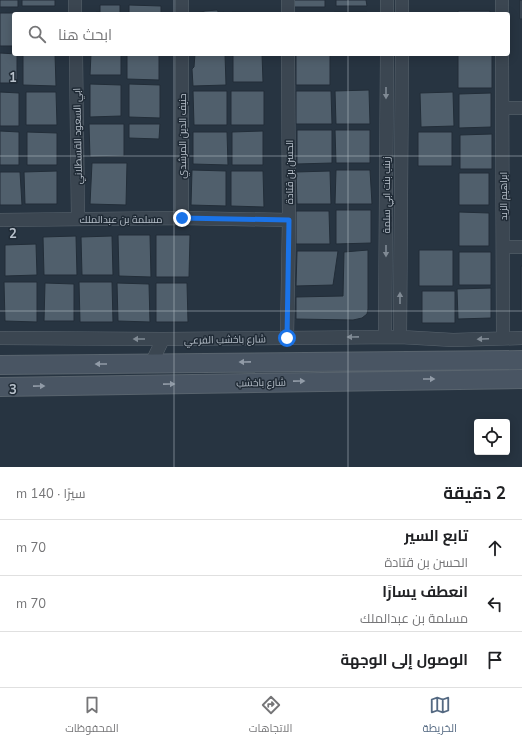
<!DOCTYPE html>
<html lang="ar">
<meta charset="utf-8">
<style>
body{margin:0;font-family:"Nunito Sans",Cairo,sans-serif;background:#f6f6f6;color:#202124;direction:rtl}
.controls{position:absolute;right:12px;bottom:12px;display:grid;overflow:hidden;border-radius:4px;box-shadow:0 2px 10px #0003}
.controls button{width:36px;height:36px;display:grid;place-items:center;padding:0;border:0;border-bottom:1px solid #e0e0e0;background:#fff;color:#202124;font:20px sans-serif}
.stop{position:absolute;width:12px;height:12px;margin:-9px;border:3px solid #1a73e8;border-radius:50%;background:#fff}
.stop.end{background:#1a73e8;border-color:#fff;box-shadow:0 1px 4px #0008}
.list{margin:0;padding:0;list-style:none}
h2{display:flex;justify-content:space-between;align-items:center;height:52px;margin:0;padding:0 16px;font-size:17px}
h2 small{font-size:13px;font-weight:400;color:#757577}
.list li{display:grid;grid-template-columns:26px 1fr auto;gap:12px;align-items:center;box-sizing:border-box;height:56px;padding:0 16px;border-top:1px solid #e0e0e0}
.list b{display:block;font-size:15px;white-space:nowrap}
.list p{margin:0;font-size:13px;white-space:nowrap;color:#757577}
.list em{font-size:13px;font-style:normal;color:#757577}
.icon{flex:none;width:22px;height:22px;fill:none;stroke:currentColor;stroke-width:2;stroke-linecap:round;stroke-linejoin:round}
.map{position:relative;flex:none;width:522px;height:467px;overflow:hidden;direction:ltr}
.search{position:absolute;background:#fff;box-shadow:0 2px 10px #0003;left:12px;right:12px;top:12px;height:44px;display:flex;align-items:center;gap:10px;box-sizing:border-box;padding:0 14px;border-radius:4px;color:#757577;font-size:15px}
.sheet{height:220px;background:#fff}
nav{display:flex;justify-content:space-around;align-items:center;box-sizing:border-box;height:56px;border-top:1px solid #e0e0e0;background:#fff;font-size:11px;color:#757577}
nav a{display:grid;justify-items:center;gap:2px}
nav .on{color:#546982}
.map>svg:first-child{display:block}
</style>
<div class="map">
<svg width="522" height="467" viewBox="0 0 522 467">
<rect width="100%" height="100%" fill="#273441"/>
<path fill="#505f6c" stroke="#222d38" d="M0,0h18v7h-18z
M22,0h33v6h-33z
M294,0h31v7h-31z
M336,0h30l1,6h-31z
M520,0h2v19h-2z
M100,5h20v9h-24v-2h4z
M129,5l32,1v8h-32z
M217,10l2,3 5,-1v2h-31l12,-3z
M458,11h32v3h-32z
M232,12l32,1v1h-32z
M334,12h33v2h-33z
M0,13h19l-5,1v32h-14z
M0,53l17,1v29h-17z
M23,54h32l1,32 -33,-1z
M91,54h30v21h-31z
M127,54h32v26l-32,-1z
M195,54h30l1,31 -33,1 -1,-17 2,-2z
M233,54h29l1,28h-30z
M296,54h34v31h-34z
M458,54h34v34h-34z
M90,84l31,1v31l-31,1z
M129,84l31,1v33l-31,-1z
M369,90l1,34h-34l-1,-33z
M193,91h34v34h-33z
M231,91h33v34h-33z
M296,91h35l1,33h-36z
M0,92l19,1v33h-19z
M26,92h30l1,33h-31z
M453,92l1,34 -33,1 -1,-34z
M491,93v34l-32,1v-34z
M89,124h35v32l-34,1z
M129,124h31l-1,15 -30,-1z
M297,130h35v33l-35,1z
M335,130h35v33h-34z
M0,131l19,1v33h-19z
M263,131v34h-31v-33z
M27,132l30,1v32h-30z
M193,132h34l1,33 -35,-1z
M418,132h34v34h-34z
M492,134v35h-32v-34z
M92,163h35l-1,42 -36,-1z
M192,170l34,1v35l-35,-1z
M336,170h34l2,34h-37z
M57,171v33h-32l-1,-32z
M231,171h32l1,36 -33,-1z
M330,171l1,33h-34l-1,-32z
M0,172h20l2,33h-22z
M459,173h30v32h-30z
M336,210h35v33l-35,1z
M296,211h33l1,33h-34z
M459,212l30,1v33h-30z
M118,235h32l1,42 -32,-1z
M156,235h34l-1,42h-33z
M76,236l1,39h-33l-1,-38z
M112,236l1,39h-31l-1,-38z
M36,244l1,31 -32,1v-31z
M368,250v59l-1,5 -5,4 -9,2 -57,-1v-22l47,-1 1,-44z
M419,250h34v36h-34z
M297,251h41l-5,34 -37,1z
M459,252h32v33h-32z
M521,266h1v45h-1z
M4,282h33v40l-32,-1z
M79,282h33l1,40h-33z
M45,283l29,1v37h-30z
M117,283l32,1 1,38 -32,-1z
M156,283h31l1,39h-32z
M491,288v30l-33,1 -1,-30z
M422,291h33v32h-33z"/>
<g fill="none" stroke-linecap="round" stroke-linejoin="round">
<g stroke="#59646e" stroke-width="14">
<path id="minor" d="M75,0v14
M182,0v14
M288,0v14
M502,0v14
M387,14v-14
M402,14v-14
M76,54l2,165
M182,54v164
M502,54l1,284
M502,108h20
M0,220l182,-2 107,2
M503,247h19
M385,337l2,-283
M400,337l2,-283
M0,338l163,1 237,-2 53,3 69,-2
M287,338l2,-118 -1,-166
M151,364l12,-25"/>
</g>
<g stroke="#59646e" stroke-width="20">
<path id="secondary" d="M0,365l522,-5
M0,387l522,-8"/>
</g>
<use href="#minor" stroke="#3b4651" stroke-width="13"/>
<use href="#secondary" stroke="#495563" stroke-width="18"/>
</g>
<defs><path id="oneway-solid" d="M-6-.8H1V-3.2L6.5 0L1 3.2V.8H-6Z"/></defs>
<g fill="#808a94">
<use href="#oneway-solid" transform="translate(386 93) rotate(90)"/>
<use href="#oneway-solid" transform="translate(386 251) rotate(90)"/>
<use href="#oneway-solid" transform="translate(400 298) rotate(-90)"/>
<use href="#oneway-solid" transform="translate(353 337) rotate(179)"/>
<use href="#oneway-solid" transform="translate(139 339) rotate(-180)"/>
<use href="#oneway-solid" transform="translate(483 339) rotate(178)"/>
</g>
<g fill="#919ba7">
<use href="#oneway-solid" transform="translate(245 362) rotate(179)"/>
<use href="#oneway-solid" transform="translate(101 364) rotate(180)"/>
<use href="#oneway-solid" transform="translate(429 379)"/>
<use href="#oneway-solid" transform="translate(299 381) rotate(-1)"/>
<use href="#oneway-solid" transform="translate(169 384) rotate(-1)"/>
<use href="#oneway-solid" transform="translate(39 386) rotate(-1)"/>
</g>
<g fill="none" stroke-linecap="round" stroke-linejoin="round">
<path stroke="#1a73e8" stroke-width="5" d="M182,218l107,2 -2,118"/>
</g>
<path fill="none" stroke="#b8c1cb" stroke-width="1" stroke-opacity="0.55" d="M174,0v14M348,0v14M174,54v413M348,54v413M0,156h522M0,311h522"/>
<g text-anchor="middle" stroke-width="3" stroke-linejoin="round" paint-order="stroke">
<g font-size="10" fill="#b8c1cb" stroke="#202b36">
<text transform="translate(77 136) rotate(-91)" y="4">ابي السعود القسطلاني</text>
<text transform="translate(182 136) rotate(-90)" y="4">حنيف الدين المرشدي</text>
<text transform="translate(289 172) rotate(-90)" y="4">الحسن بن قتادة</text>
<text transform="translate(386 195) rotate(-90)" y="4">زينب بنت ابي سلمة</text>
<text transform="translate(503 196) rotate(-90)" y="4">ابراهيم الزيد</text>
<text x="121" y="223">مسلمة بن عبدالملك</text>
<text transform="translate(225 339) rotate(-1)" y="4">شارع باخشب الفرعي</text>
<text transform="translate(261 382) rotate(-1)" y="4">شارع باخشب</text>
</g>
</g>
<g font-size="13" text-anchor="middle" font-weight="bold" fill="#b8c1cb" stroke="#202b36" stroke-width="3" stroke-linejoin="round" paint-order="stroke">
<text x="13" y="82">1</text>
<text x="13" y="238">2</text>
<text x="13" y="394">3</text>
</g>
</svg>
<div class="controls">
<button><svg class="icon" aria-label="locate" viewBox="0 0 24 24"><circle cx="12" cy="12" r="6"/><path d="M12 2v4M12 18v4M2 12h4M18 12h4"/></svg></button>
</div>
<div class="stop" style="left:287px;top:338px"></div>
<div class="stop end" style="left:182px;top:218px"></div>
<div class="search"><svg class="icon" aria-label="search" viewBox="0 0 24 24"><circle cx="10" cy="10" r="6"/><path d="M15 15l6 6"/></svg>ابحث هنا</div>
</div>
<section class="sheet">
<h2>2 دقيقة<small>سيرًا · 140 m</small></h2>
<ul class="list">
<li><svg class="icon" aria-label="ahead" viewBox="0 0 24 24"><path d="M12 20V5M6 11l6-6 6 6"/></svg><div><b>تابع السير</b><p>الحسن بن قتادة</p></div><em>70 m</em></li>
<li><svg class="icon" aria-label="left" viewBox="0 0 24 24"><path d="M17 20v-9H6M10 6l-5 5 5 5"/></svg><div><b>انعطف يسارًا</b><p>مسلمة بن عبدالملك</p></div><em>70 m</em></li>
<li><svg class="icon" aria-label="arrive" viewBox="0 0 24 24"><path d="M6 21V4h12l-3 4 3 4H6"/></svg><div><b>الوصول إلى الوجهة</b></div></li>
</ul>
</section>
<nav>
<a class="on"><svg class="icon" aria-label="map" viewBox="0 0 24 24"><path d="M3 6l6-2 6 2 6-2v14l-6 2-6-2-6 2zM9 4v14M15 6v14"/></svg>الخريطة</a>
<a><svg class="icon" aria-label="directions" viewBox="0 0 24 24"><path d="M12 3l9 9-9 9-9-9zM9 14v-3h6M13 9l2 2-2 2"/></svg>الاتجاهات</a>
<a><svg class="icon" aria-label="saved" viewBox="0 0 24 24"><path d="M7 4h10v16l-5-4-5 4z"/></svg>المحفوظات</a>
</nav>
